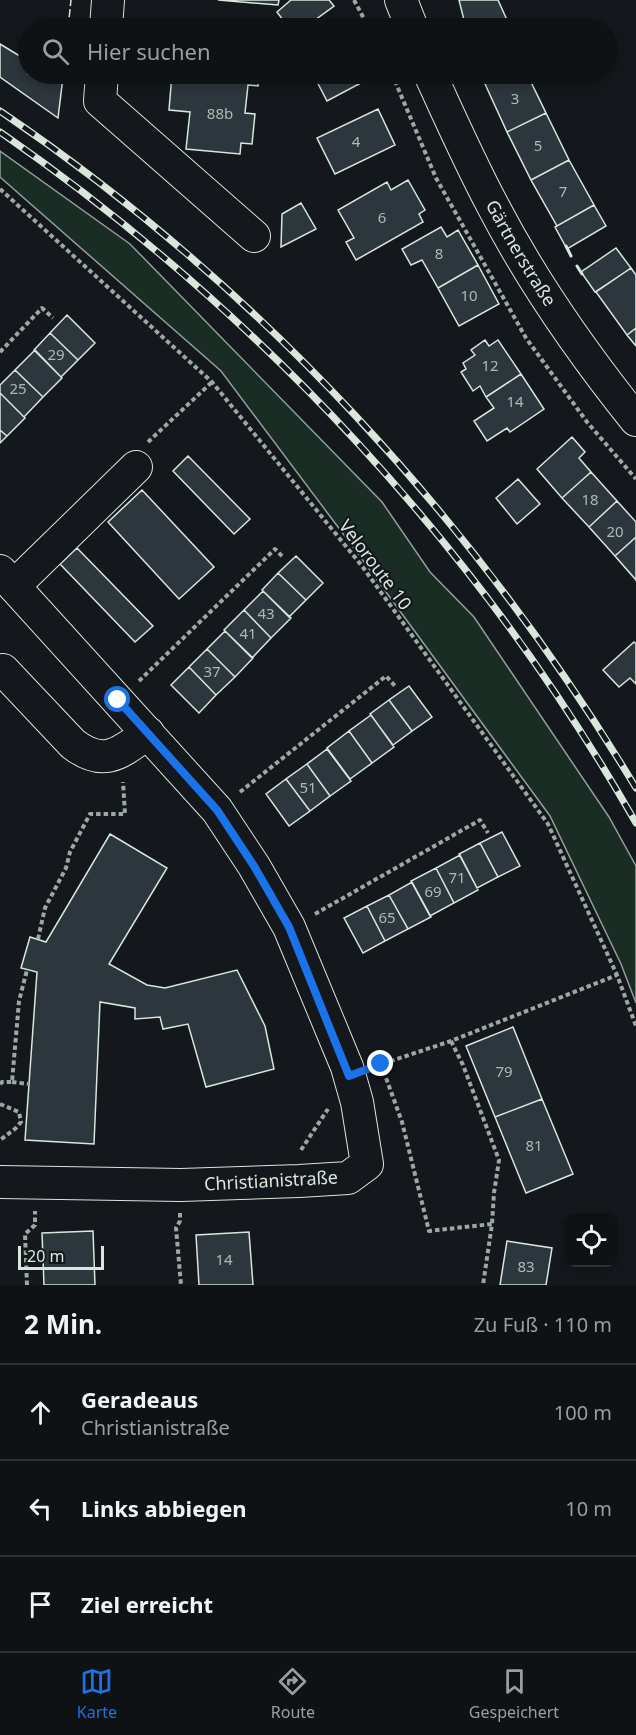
<!DOCTYPE html>
<html lang="de">
<meta charset="utf-8">
<style>
body{margin:0;font-family:"Noto Sans",sans-serif;background:#181b1e;color:#f1f3f6}
.controls{position:absolute;right:18px;bottom:18px;display:grid;overflow:hidden;border-radius:12px;box-shadow:0 3px 9px #0003}
.controls button{width:54px;height:54px;display:grid;place-items:center;padding:0;border:0;border-bottom:2px solid #2f3234;background:#0f1215;color:#f1f3f6;font:30px sans-serif}
.scale{position:absolute;left:18px;bottom:15px;width:86px;box-sizing:border-box;padding-left:6px;border:3px solid #d8e6dc;border-top:0;font-size:16px;line-height:21px;white-space:nowrap;color:#d8e6dc;-webkit-text-stroke:4px #14181c;paint-order:stroke}
.stop{position:absolute;width:18px;height:18px;margin:-14px;border:4px solid #1a73e8;border-radius:50%;background:#fff}
.stop.end{background:#1a73e8;border-color:#fff;box-shadow:0 2px 6px #0008}
.list{margin:0;padding:0;list-style:none}
h2{display:flex;justify-content:space-between;align-items:center;height:78px;margin:0;padding:0 24px;font-size:26px}
h2 small{font-size:20px;font-weight:400;color:#9b9ea0}
.list li{display:grid;grid-template-columns:39px 1fr auto;gap:18px;align-items:center;box-sizing:border-box;height:96px;padding:0 24px;border-top:2px solid #2f3234}
.list b{display:block;font-size:22px;white-space:nowrap}
.list p{margin:0;font-size:20px;white-space:nowrap;color:#9b9ea0}
.list em{font-size:20px;font-style:normal;color:#9b9ea0}
.icon{flex:none;width:33px;height:33px;fill:none;stroke:currentColor;stroke-width:2;stroke-linecap:round;stroke-linejoin:round}
.map{position:relative;flex:none;width:636px;height:1285px;overflow:hidden}
.search{position:absolute;background:#0f1215;box-shadow:0 3px 9px #0003;left:18px;right:18px;top:18px;height:66px;display:flex;align-items:center;gap:15px;box-sizing:border-box;padding:0 21px;border-radius:33px;color:#9b9ea0;font-size:22px}
.sheet{height:366px;background:#0f1215}
nav{display:flex;justify-content:space-around;align-items:center;box-sizing:border-box;height:84px;border-top:2px solid #2f3234;background:#0f1215;font-size:16px;color:#9b9ea0}
nav a{display:grid;justify-items:center;gap:3px}
nav .on{color:#1a73e8}
.map>svg:first-child{display:block}
</style>
<div class="map">
<svg width="636" height="1285" viewBox="0 0 636 1285">
<rect width="100%" height="100%" fill="#14181c"/>
<path fill="#1a2d24" stroke="#939e99" stroke-width="1.5" d="M0,151l130,93 252,258 48,70 44,45 135,200 27,49v137l-15,-39 -71,-148 -194,-265 -135,-180 -221,-194z"/>
<path fill="#2c363c" stroke="#d8e6dc" stroke-width="1.5" d="M218,0h61l-1,5z
M291,0h38l5,6 -30,22h-15l-12,-16z
M459,0h39l9,20 -22,8h-19z
M506,20l3,8h-24z
M0,44l28,17v13h23l12,3 -5,41 -58,-41z
M172,74h87l-1,12 -10,-1 -3,28 10,1 -3,30 -11,-1 -1,11 -54,-5 4,-37 -21,-2z
M313,74h59l2,2 -47,25z
M481,74h29l-25,10z
M510,74h17l19,39 -39,19 -22,-48z
M378,109l17,36 -60,29 -18,-36z
M546,113l23,47 -38,20 -24,-48z
M569,160l25,45 -37,21 -26,-46z
M408,180l17,30 -6,4 4,8 -67,38 -10,-18 8,-4 -16,-28 49,-28 4,8z
M301,203l15,26 -35,18 1,-33z
M594,205l12,21 -39,23 -12,-22z
M441,227l6,10 11,-7 20,35 -40,23 -16,-28 -11,5 -9,-16z
M616,248l15,20 -36,24 -14,-20z
M478,265l21,39 -40,22 -21,-38z
M631,268l5,7v53l-9,7 -31,-43z
M67,315l28,28 -17,17 -28,-27z
M636,328v18l-9,-11z
M50,333l28,27 -17,17 -27,-27z
M485,340l4,6 9,-6 23,34 -35,23 -6,-11 -7,5 -12,-19 5,-3 -3,-6 12,-8 -4,-5z
M35,350l27,28 -19,19 -28,-27z
M15,370l28,27 -19,20 -24,-24v-8z
M521,374l23,35 -34,23 -3,-4 -20,13 -13,-20 20,-13 -8,-11z
M0,393l25,25 -18,18 -7,-6z
M0,430l7,6 -7,7z
M572,437l13,15 -6,6 12,14 -29,26 -25,-29z
M188,456l62,63 -16,15 -61,-63z
M591,472l26,29 -28,26 -27,-29z
M518,479l22,25 -23,20 -21,-26z
M142,490l72,77 -35,32 -71,-77z
M617,501l19,21v15l-21,19 -26,-29z
M636,537v43l-21,-24z
M77,548l76,78 -18,16 -75,-78z
M296,556l27,27 -17,17 -28,-27z
M278,573l28,27 -17,17 -27,-27z
M263,591l28,27 -20,20 -27,-28z
M244,610l27,28 -19,20 -28,-28z
M225,631l28,27 -18,19 -28,-28z
M634,642l2,2v40l-6,-6 -11,9 -16,-17z
M207,649l28,28 -19,18 -27,-28z
M189,667l27,28 -17,18 -28,-28z
M409,686l23,31 -20,14 -23,-31z
M389,700l23,31 -19,14 -23,-31z
M371,715l23,32 -22,16 -23,-32z
M349,731l23,32 -22,16 -23,-31z
M327,749l24,32 -21,15 -23,-32z
M307,764l23,32 -20,15 -24,-32z
M286,779l24,32 -21,15 -23,-32z
M502,832l18,34 -22,11 -18,-34z
M110,834l57,34 -58,96 38,21 18,3 72,-18 28,56 9,43 -68,18 -18,-63 -25,5 -3,-12 -25,2v-11l-35,-6 -6,142 -69,-4 12,-168 -16,-4 9,-31 16,5z
M480,843l18,34 -21,11 -18,-34z
M460,855l18,35 -24,13 -18,-35z
M436,868l18,35 -24,13 -19,-35z
M412,882l19,35 -23,12 -19,-34z
M389,895l19,34 -23,12 -18,-35z
M367,906l18,35 -22,12 -19,-35z
M513,1027l29,72 -47,18 -29,-71z
M542,1099l31,75 -47,19 -31,-76z
M93,1231l2,54h-51l-2,-52z
M249,1232l4,53h-54l-3,-50z
M507,1241l45,7 -6,37h-46z"/>
<g fill="none" stroke-linecap="round" stroke-linejoin="round">
<g stroke="#d8e6dc" stroke-width="34">
<g id="minor">
<path d="M401,0l11,28"/>
<path d="M106,28l2,-28"/>
<path d="M102,74l-2,27 154,135"/>
<path id="s1" d="M430,74c20,44 40,89 63,132 39,75 90,148 143,214"/>
<path d="M0,571l217,239 37,56 35,61 58,140 10,35 10,62 -19,14 -49,3 -118,4 -181,-3"/>
<path d="M14,586l122,-119"/>
<path d="M3,670l70,74c31,24 47,9 75,-11"/>
</g>
</g>
<path stroke="#9da8a2" stroke-width="4" stroke-dasharray="4.5 3" stroke-linecap="butt" d="M354,0l15,28
M392,74l44,104 90,160 61,84 49,57
M0,189l212,193 150,184 186,258 69,151 19,51
M0,352l42,-44 11,10
M148,442l64,-60
M139,681l136,-132 8,8
M240,792l146,-116 9,10
M315,914l165,-94 8,13
M38,939l7,-31 21,-40 4,-16 20,-38h35l-2,-32
M451,1041l12,24 36,95 -5,33 -2,31
M381,1064l21,58 27,109 63,-7 -9,61
M376,1066l75,-25 166,-66
M12,1082l17,2
M0,1084l2,-2h10l7,-81 8,-31
M0,1104l19,8 2,10 -5,6 -16,12
M301,1150l27,-41
M180,1213v8l-4,7 5,57
M27,1285l-2,-51 10,-9v-14"/>
<use href="#minor" stroke="#14181c" stroke-width="32"/>
<g stroke="#d8e6dc" stroke-width="7">
<path id="rail" d="M0,111c259,175 475,410 636,677
M0,132c259,179 480,417 636,691"/>
</g>
<use href="#rail" stroke="#14181c" stroke-width="4.5" stroke-dasharray="14" stroke-linecap="butt"/>
<path stroke="#d8e6dc" stroke-width="1.5" stroke-dasharray="8 3" stroke-linecap="butt" d="M68,28l3,-28"/>
<path stroke="#d8e6dc" stroke-width="3" d="M566,246l5,10
M577,266l5,8"/>
</g>
<g fill="none" stroke-linecap="round" stroke-linejoin="round">
<path stroke="#1a73e8" stroke-width="8" d="M118,700l99,110 37,56 35,61 60,149 32,-12"/>
</g>
<g text-anchor="middle" stroke-width="4.5" stroke-linejoin="round" paint-order="stroke">
<g font-size="15" fill="#adbab4">
<text x="515" y="104">3</text>
<text x="220" y="119">88b</text>
<text x="356" y="147">4</text>
<text x="538" y="151">5</text>
<text x="563" y="197">7</text>
<text x="382" y="223">6</text>
<text x="439" y="259">8</text>
<text x="469" y="301">10</text>
<text x="56" y="360">29</text>
<text x="490" y="371">12</text>
<text x="18" y="394">25</text>
<text x="515" y="407">14</text>
<text x="590" y="505">18</text>
<text x="615" y="537">20</text>
<text x="266" y="619">43</text>
<text x="248" y="639">41</text>
<text x="212" y="677">37</text>
<text x="308" y="793">51</text>
<text x="457" y="883">71</text>
<text x="433" y="897">69</text>
<text x="387" y="923">65</text>
<text x="504" y="1077">79</text>
<text x="534" y="1151">81</text>
<text x="224" y="1265">14</text>
<text x="526" y="1272">83</text>
</g>
<g font-size="18" fill="#d8e6dc" stroke="#14181c">
<text dy="6" stroke="none"><textPath href="#s1" startOffset="201">Gärtnerstraße</textPath></text>
<text transform="translate(375 565) rotate(53)" y="6">Veloroute 10</text>
<text transform="translate(271 1181) rotate(-3)" y="6">Christianistraße</text>
</g>
</g>
</svg>
<div class="controls">
<button><svg class="icon" aria-label="locate" viewBox="0 0 24 24"><circle cx="12" cy="12" r="6"/><path d="M12 2v4M12 18v4M2 12h4M18 12h4"/></svg></button>
</div>
<div class="scale">20 m</div>
<div class="stop" style="left:118px;top:700px"></div>
<div class="stop end" style="left:381px;top:1064px"></div>
<div class="search"><svg class="icon" aria-label="search" viewBox="0 0 24 24"><circle cx="10" cy="10" r="6"/><path d="M15 15l6 6"/></svg>Hier suchen</div>
</div>
<section class="sheet">
<h2>2 Min.<small>Zu Fuß · 110 m</small></h2>
<ul class="list">
<li><svg class="icon" aria-label="ahead" viewBox="0 0 24 24"><path d="M12 20V5M6 11l6-6 6 6"/></svg><div><b>Geradeaus</b><p>Christianistraße</p></div><em>100 m</em></li>
<li><svg class="icon" aria-label="left" viewBox="0 0 24 24"><path d="M17 20v-9H6M10 6l-5 5 5 5"/></svg><div><b>Links abbiegen</b></div><em>10 m</em></li>
<li><svg class="icon" aria-label="arrive" viewBox="0 0 24 24"><path d="M6 21V4h12l-3 4 3 4H6"/></svg><div><b>Ziel erreicht</b></div></li>
</ul>
</section>
<nav>
<a class="on"><svg class="icon" aria-label="map" viewBox="0 0 24 24"><path d="M3 6l6-2 6 2 6-2v14l-6 2-6-2-6 2zM9 4v14M15 6v14"/></svg>Karte</a>
<a><svg class="icon" aria-label="directions" viewBox="0 0 24 24"><path d="M12 3l9 9-9 9-9-9zM9 14v-3h6M13 9l2 2-2 2"/></svg>Route</a>
<a><svg class="icon" aria-label="saved" viewBox="0 0 24 24"><path d="M7 4h10v16l-5-4-5 4z"/></svg>Gespeichert</a>
</nav>
